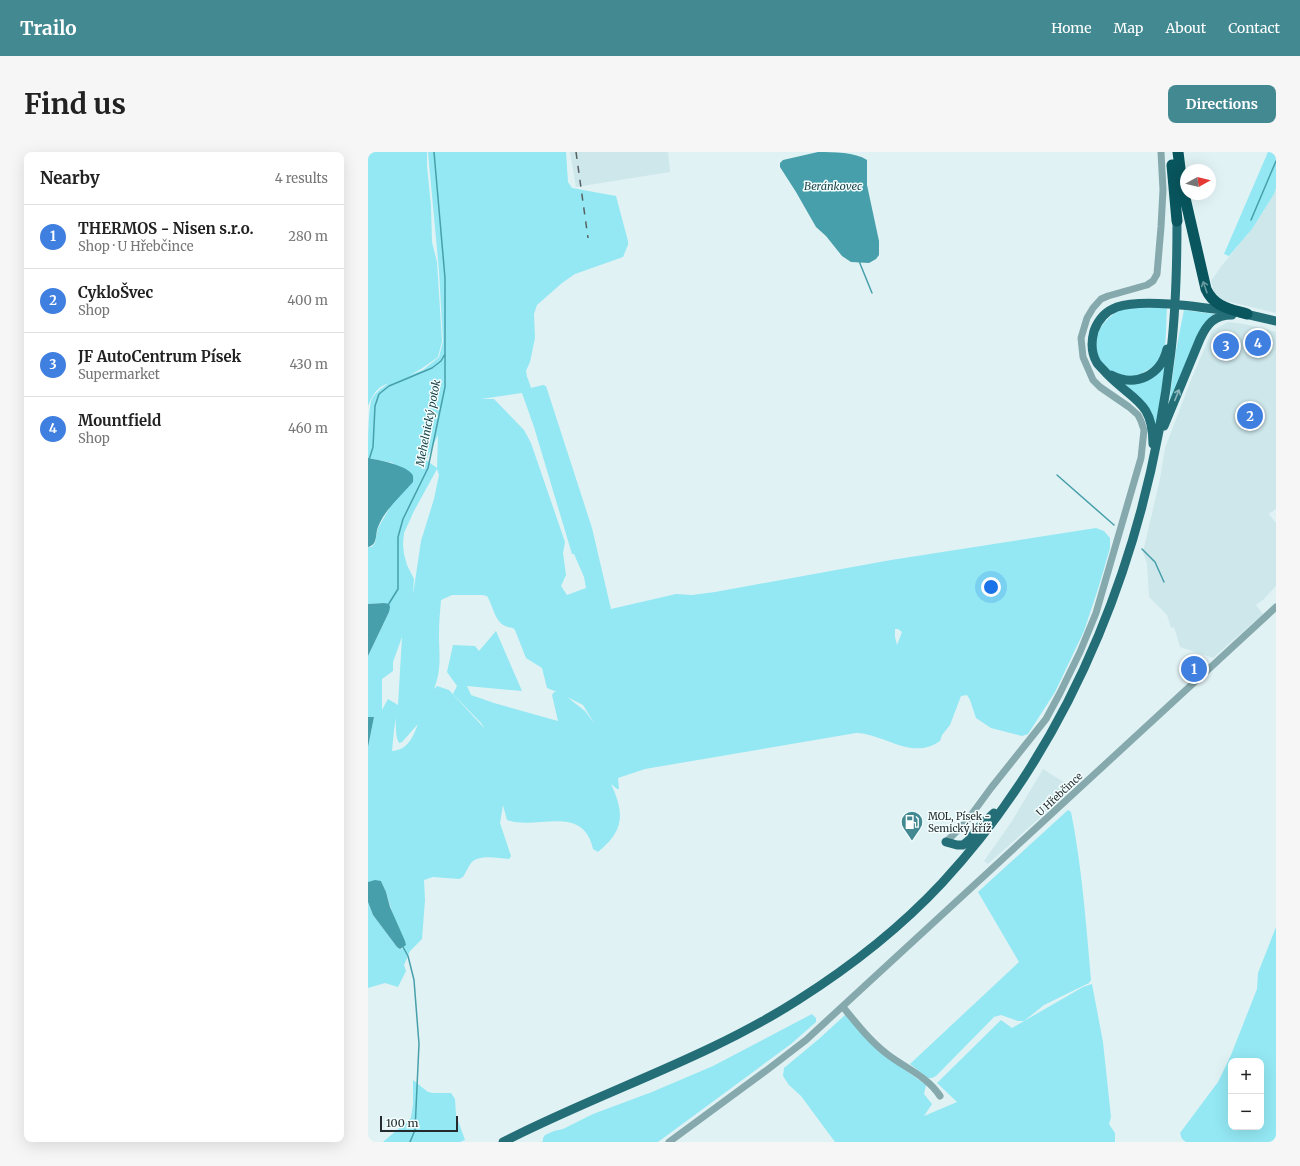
<!DOCTYPE html>
<meta charset="utf-8">
<style>
body{margin:0;font-family:Merriweather,serif;background:#f6f6f6;color:#222}
.controls{position:absolute;right:12px;bottom:12px;display:grid;overflow:hidden;border-radius:8px;box-shadow:0 4px 16px #0002}
.controls button{width:36px;height:36px;display:grid;place-items:center;padding:0;border:0;border-bottom:1px solid #e0e0e0;background:#fff;color:#222;font:20px sans-serif}
.compass{position:absolute;left:812px;top:12px;width:36px;height:36px;border-radius:50%;background:#fff;box-shadow:0 4px 16px #0002;rotate:82deg}
.scale{position:absolute;left:12px;bottom:10px;width:78px;box-sizing:border-box;padding-left:4px;border:2px solid #252b2c;border-top:0;font-size:11px;line-height:14px;white-space:nowrap;color:#252b2c;-webkit-text-stroke:3px #f3feff;paint-order:stroke}
.you{position:absolute;left:623px;top:435px;width:14px;height:14px;margin:-10px;border:3px solid #fff;border-radius:50%;background:#1a73e8;box-shadow:0 0 0 6px #1a73e833}
.badge{display:grid;place-items:center;width:26px;height:26px;border-radius:50%;background:#428992;color:#fff;font-size:13px;font-weight:700}
.pin{position:absolute;translate:-50% -50%;border:2px solid #fff;box-shadow:0 1px 4px #0006}
.list{margin:0;padding:0;list-style:none}
h2{display:flex;justify-content:space-between;align-items:center;height:52px;margin:0;padding:0 16px;font-size:17px}
h2 small{font-size:13px;font-weight:400;color:#767676}
.list li{display:grid;grid-template-columns:26px 1fr auto;gap:12px;align-items:center;box-sizing:border-box;height:64px;padding:0 16px;border-top:1px solid #e0e0e0}
.list b{display:block;font-size:15px;white-space:nowrap}
.list p{margin:0;font-size:13px;white-space:nowrap;color:#767676}
.list em{font-size:13px;font-style:normal;color:#767676}
.map{position:relative;flex:none;width:908px;height:990px;overflow:hidden;border-radius:8px}
header{display:flex;align-items:center;gap:24px;box-sizing:border-box;height:56px;padding:0 20px;background:#428992;color:#fff}
header strong{font-size:19px}
nav{display:flex;gap:22px;margin-inline-start:auto;font-size:14px}
.intro{display:flex;align-items:center;justify-content:space-between;box-sizing:border-box;height:96px;padding:0 24px}
h1{margin:0;font-size:28px}
.button{padding:10px 18px;border-radius:8px;background:#428992;color:#fff;font-size:14px;font-weight:700}
main{display:flex;gap:24px;padding:0 24px}
aside{flex:1;background:#fff;border-radius:8px;box-shadow:0 4px 16px #0002}
.map>svg:first-child{display:block}
</style>
<header>
<strong>Trailo</strong>
<nav><a>Home</a><a>Map</a><a>About</a><a>Contact</a></nav>
</header>
<div class="intro"><h1>Find us</h1><a class="button">Directions</a></div>
<main>
<aside>
<h2>Nearby<small>4 results</small></h2>
<ul class="list">
<li><span class="badge" style="background:#3f7fe0">1</span><div><b>THERMOS - Nisen s.r.o.</b><p>Shop · U Hřebčince</p></div><em>280 m</em></li>
<li><span class="badge" style="background:#3f7fe0">2</span><div><b>CykloŠvec</b><p>Shop</p></div><em>400 m</em></li>
<li><span class="badge" style="background:#3f7fe0">3</span><div><b>JF AutoCentrum Písek</b><p>Supermarket</p></div><em>430 m</em></li>
<li><span class="badge" style="background:#3f7fe0">4</span><div><b>Mountfield</b><p>Shop</p></div><em>460 m</em></li>
</ul>
</aside>
<div class="map">
<svg width="908" height="990" viewBox="0 0 908 990">
<rect width="100%" height="100%" fill="#e1f2f4"/>
<path fill="#cde7eb" d="M202,0h98l2,20 -94,15z
M908,36v125l-58,-14 -4,-6 -3,-12 12,-17 29,-35 22,-35z
M860,170l16,2 32,8v177l-7,5 7,9v63l-13,14 -7,5 7,9 -50,44 -33,-11 -6,-20 -3,1 -4,-13 -18,-18 -2,-33 -4,-12 17,-73 5,-31 26,-68 21,-49z
M675,617l30,19 -85,76 -4,-3 28,-40z"/>
<path fill="#93e8f3" fill-rule="evenodd" d="M0,0h59v14l4,40 1,36 5,20 5,79 -4,16 -17,12 -11,6 13,-5 16,-13 4,-16 -4,-70 -11,-119h138l2,30 4,6 44,8 12,45v4l-5,12 -48,17 -13,9 -25,22 -3,9 1,24 -5,24 -4,9 1,6 1,2 3,9 12,-3 3,1 46,142 19,81 65,-15 16,1 23,-3 176,-32 205,-32 8,3 6,7v10l-12,41 -14,42 -29,61 -27,42 -6,2 -31,-8 -15,-10 -6,-18 -3,-5 -6,1 -11,29 -8,10 -2,6c-29,20 -54,-7 -84,-8l-211,36 -27,9 1,11h-2l-6,-5c14,30 13,47 -13,68l-5,-3c-10,-46 -57,-18 -86,-29l-4,-15 -3,18 11,33 -2,3c-11,-1 -31,-5 -38,4 -3,4 -5,9 -8,14l-4,2 -26,-2 -9,3 1,20 -3,39 -12,12 -6,14 2,6 -8,16 -13,-4 -17,5v-86l5,13 24,32 4,2 2,-1 -17,-56 -5,-11 -13,1v-135l6,-30h-6v-61l21,-44 -5,-9 -16,1v-57h4l3,-4 3,-15 11,-19 4,-46 -25,-5c0,-16 0,-43 3,-57 4,-9 11,-13 18,-18 -12,4 -16,11 -21,23zM154,241l12,34 38,127h2l10,23 2,11 -19,7 -6,-9 5,-11 -3,-22 2,-11 -34,-99 -7,-13 -30,-31h-13zM70,283l-1,33 -11,-8zM69,317l2,6 -5,24 -13,42 -8,54 1,-16 -7,-14 -3,-11 -1,-10 1,-11 10,-22zM84,443h30l5,1c8,13 7,30 26,32l2,2 11,28 16,10 5,20 10,4h-3l-2,3 6,26 -64,-18 -23,-8 -4,-9 55,5 -26,-60 -17,20 -4,-5 -22,-1 -6,27 10,14 -4,8 28,29 4,6 -36,-39 -12,-4 -3,3c8,-21 5,-33 5,-55 0,-11 1,-23 2,-34zM527,477h3l4,3 -5,13 -2,-8zM34,485l-4,68 -10,-6 -6,11v-31l11,-8v-9zM199,545l16,8 11,18 -9,-12zM28,566c0,8 -1,18 3,25l3,-1 16,-18c-5,13 -10,26 -26,27l2,-21z
M900,0h8v36l-2,6 -22,35 -23,27 -5,-2z
M769,156h30c-1,12 0,39 -5,49 -4,7 -9,10 -16,14 -17,11 -39,4 -49,-15 -8,-16 7,-38 22,-45 5,-3 13,-3 18,-3z
M816,158l30,4 -5,4 -40,87 7,-55z
M797,214l-8,58h-3l-29,-39c20,-3 26,-4 40,-19z
M700,658l3,2c11,55 15,112 20,168l-2,3 -45,22 -20,16h-6l-17,-6 -7,2 -58,59 -4,2h-4l-18,-14 109,-102 -41,-70z
M908,775v215h-90l-4,-3 -2,-6 38,-51 13,-27 26,-66 1,-16zM863,909h30v66h-30z
M724,832l11,58 8,75 -2,7 6,9v9h-280l-34,-46 -12,-11 -6,-9 1,-8 36,-30 25,-23 49,47 32,23 -2,9 8,10 -8,12 33,-14 -20,-19 64,-63 11,8 71,-41z
M444,862l4,4v4l-25,22 -133,98h-117l2,-1v-3l2,-3 9,-4 9,-2 30,-15 59,-22 61,-26z
M45,928l15,12 5,1h18l4,6 1,16 9,25 -5,2h-77l28,-24 2,-14z"/>
<path fill="#469faa" d="M450,0c16,0 37,0 49,8v25l12,56v14l-3,4 -7,4 -18,-1 -9,-6 -16,-20 -10,-9 -20,-35 -16,-25v-4l3,-3z
M0,306c11,2 36,7 43,15 3,2 2,6 2,9 -12,14 -28,27 -35,45 -3,7 0,18 -10,20z
M16,451l5,1 1,3 -1,5 -21,44v-52z
M0,565h6l-6,30z
M7,728l6,1 5,11 4,15 15,34 1,4 -6,4 -3,-2 -24,-32 -5,-13v-20z"/>
<g fill="none" stroke-linecap="round" stroke-linejoin="round">
<path stroke="#469faa" stroke-width="1.5" d="M883,68l25,-59
M491,109l13,32
M0,311l5,-16 2,-41 4,-12 10,-8 43,-18 9,-7 4,-7
M689,323l57,50
M774,397l13,13 9,20
M20,453l10,-16v-52l5,-18 25,-51 17,-81v-109l-11,-126
M35,795l5,9 6,24 5,64 -4,86 -5,12"/>
<path stroke="#86a9ad" stroke-width="7" d="M578,690l20,-20 25,-34 55,-69 14,-26 20,-41 16,-39 45,-155 3,-28 -3,-9 -3,-6 -9,-8 -29,-20 -7,-7 -10,-23 -2,-19 6,-20 6,-10 8,-9 7,-3 39,-11 6,-4 4,-7 4,-47 2,-37 -2,-38
M475,855c14,17 27,34 44,47 18,14 40,22 53,42
M301,990l98,-72 39,-30 470,-433"/>
<path stroke="#236e77" stroke-width="9" d="M873,161l35,8
M743,223c25,13 50,0 56,-26
M796,274l36,-87c7,-15 14,-24 32,-24
M785,292c0,-43 -20,-43 -46,-70 -3,-4 -7,-7 -10,-11 -6,-10 -6,-21 -3,-32 4,-11 12,-20 23,-24 26,-9 84,0 112,4
M578,690l11,3h6l5,-4 12,-15 14,-13
M135,990c97,-50 203,-83 295,-142 52,-33 102,-72 144,-117 134,-145 207,-338 229,-532 5,-43 6,-86 6,-130"/>
<path stroke="#09565e" stroke-width="11" d="M810,0l4,33 24,104c8,18 24,20 41,25
M804,13l5,56"/>
<path stroke="#586162" stroke-width="1.5" stroke-dasharray="7 7" stroke-linecap="butt" d="M208,0l12,86"/>
</g>
<defs><path id="oneway-shaft" d="M-6 0H5M1.5-3L5.5 0L1.5 3" fill="none" stroke-width="1.6" stroke-linecap="round" stroke-linejoin="round"/></defs>
<use stroke="#67999e" href="#oneway-shaft" transform="translate(837 135) rotate(-109)"/>
<use stroke="#8bb6bb" href="#oneway-shaft" transform="translate(809 243) rotate(-68)"/>
<defs>
<g id="fuel-pin" transform="scale(1.15)"><path d="M0 17L-7.5 6A9.5 9.5 0 1 1 7.5 6Z" fill="#428992" stroke="#f3feff"/><path d="M-5.5-6h7V0h2V4h1.3V-2.5L3-4.5l.8-.8L6-3V5H2.5V1h-1V6h-7ZM-4.2-4.7v3.2H.2V-4.7Z" fill="#fff"/></g>
</defs>
<g fill-rule="evenodd">
<use href="#fuel-pin" x="544" y="670"/>
</g>
<g text-anchor="middle" stroke-width="3" stroke-linejoin="round" paint-order="stroke">
<g font-size="10" fill="#252b2c" stroke="#f3feff">
<text transform="translate(691 642) rotate(-43)" y="4">U Hřebčince</text>
</g>
<g font-size="10" fill="#252b2c" stroke="#f3feff" text-anchor="start">
<text x="560" y="668">MOL, Písek -<tspan x="560" dy="12">Semický kříž</tspan></text>
</g>
<g font-size="11" font-style="italic" fill="#1b4348" stroke="#f3feff">
<text x="465" y="38">Beránkovec</text>
<text transform="translate(60 271) rotate(-79)" y="4">Mehelnický potok</text>
</g>
</g>
</svg>
<div class="controls">
<button>+</button>
<button>−</button>
</div>
<svg class="compass" viewBox="-18 -18 36 36"><path d="M0-13l5 13h-10z" fill="#e53935"/><path d="M0 13l5-13h-10z" fill="#767676"/></svg>
<div class="scale">100 m</div>
<div class="you"></div>
<div class="pin badge" style="left:826px;top:517px;background:#3f7fe0">1</div>
<div class="pin badge" style="left:882px;top:264px;background:#3f7fe0">2</div>
<div class="pin badge" style="left:858px;top:194px;background:#3f7fe0">3</div>
<div class="pin badge" style="left:890px;top:191px;background:#3f7fe0">4</div>
</div>
</main>
